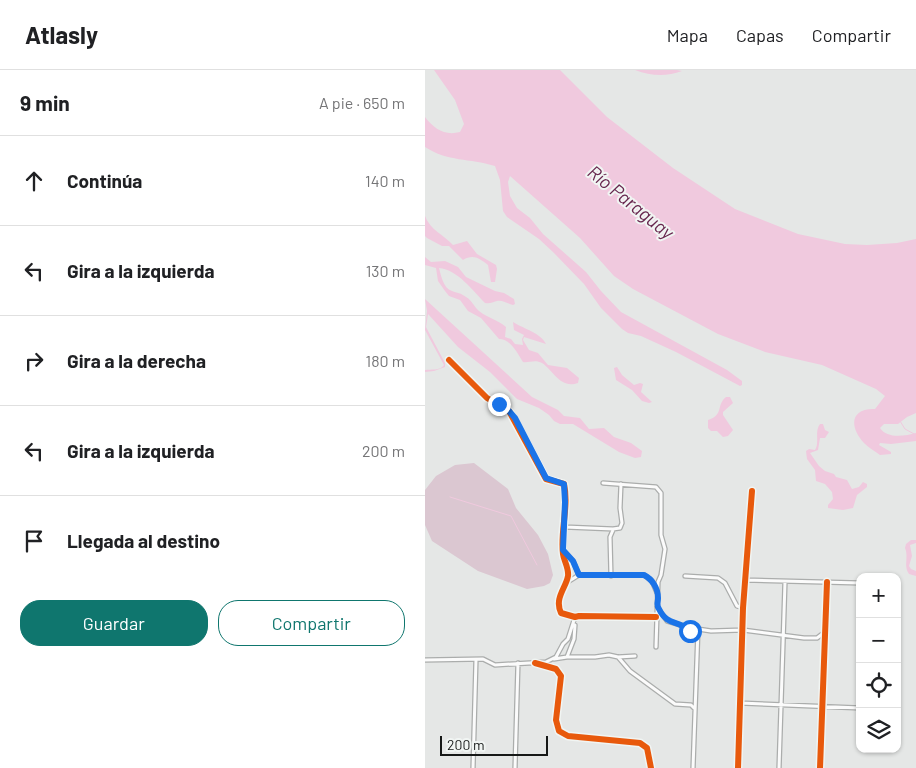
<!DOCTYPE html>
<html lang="es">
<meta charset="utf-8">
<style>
body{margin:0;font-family:Barlow,sans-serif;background:#f6f6f6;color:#202124}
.controls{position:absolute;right:15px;bottom:15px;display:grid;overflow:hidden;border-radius:10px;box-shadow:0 1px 4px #0004}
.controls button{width:45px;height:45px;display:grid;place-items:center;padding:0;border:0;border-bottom:1px solid #e0e0e0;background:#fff;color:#202124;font:25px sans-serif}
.scale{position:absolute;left:15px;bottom:12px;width:108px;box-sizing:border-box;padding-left:5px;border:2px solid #161817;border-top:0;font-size:14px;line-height:18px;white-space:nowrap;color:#161817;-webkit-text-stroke:4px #f1f5f3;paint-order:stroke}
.stop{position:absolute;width:15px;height:15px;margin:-11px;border:4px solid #1a73e8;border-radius:50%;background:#fff}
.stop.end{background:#1a73e8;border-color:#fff;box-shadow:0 1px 5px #0008}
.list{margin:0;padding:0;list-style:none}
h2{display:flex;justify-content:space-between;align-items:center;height:65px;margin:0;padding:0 20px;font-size:21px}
h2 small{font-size:16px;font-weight:400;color:#757577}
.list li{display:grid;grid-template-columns:32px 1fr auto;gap:15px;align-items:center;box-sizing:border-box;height:90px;padding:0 20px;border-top:1px solid #e0e0e0}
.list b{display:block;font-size:19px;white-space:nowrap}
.list em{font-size:16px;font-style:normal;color:#757577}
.actions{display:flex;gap:10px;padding:15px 20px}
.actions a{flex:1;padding:11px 0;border:1px solid #0f766e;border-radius:20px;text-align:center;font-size:18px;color:#0f766e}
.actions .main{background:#0f766e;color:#fff}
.icon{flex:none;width:28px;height:28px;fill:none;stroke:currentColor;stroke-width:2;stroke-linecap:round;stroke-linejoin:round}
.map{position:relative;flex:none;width:491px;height:698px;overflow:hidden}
header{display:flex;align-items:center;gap:30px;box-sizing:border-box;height:70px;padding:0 25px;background:#fff;border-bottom:1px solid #e0e0e0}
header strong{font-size:24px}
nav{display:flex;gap:28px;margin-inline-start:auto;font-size:18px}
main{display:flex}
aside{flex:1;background:#fff}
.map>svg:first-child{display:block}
</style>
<header>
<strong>Atlasly</strong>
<nav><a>Mapa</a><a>Capas</a><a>Compartir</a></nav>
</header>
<main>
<aside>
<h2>9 min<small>A pie · 650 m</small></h2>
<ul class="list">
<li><svg class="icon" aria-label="ahead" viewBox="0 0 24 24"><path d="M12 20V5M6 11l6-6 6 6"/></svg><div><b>Continúa</b></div><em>140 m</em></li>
<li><svg class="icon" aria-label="left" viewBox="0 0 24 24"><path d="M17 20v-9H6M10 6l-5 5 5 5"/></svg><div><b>Gira a la izquierda</b></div><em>130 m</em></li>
<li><svg class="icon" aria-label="right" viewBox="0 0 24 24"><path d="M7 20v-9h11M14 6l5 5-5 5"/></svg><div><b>Gira a la derecha</b></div><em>180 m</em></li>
<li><svg class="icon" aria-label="left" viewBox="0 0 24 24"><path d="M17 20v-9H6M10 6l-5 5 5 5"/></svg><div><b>Gira a la izquierda</b></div><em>200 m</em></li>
<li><svg class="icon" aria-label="arrive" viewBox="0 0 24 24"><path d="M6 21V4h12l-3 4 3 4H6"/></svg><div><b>Llegada al destino</b></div></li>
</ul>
<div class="actions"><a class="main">Guardar</a><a>Compartir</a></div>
</aside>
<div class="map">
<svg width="491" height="698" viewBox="0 0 491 698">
<rect width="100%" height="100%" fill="#e5e7e6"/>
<path fill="#dbc7d1" d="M49,393l34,26 8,19 22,27 10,19 5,21 -3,8 -6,3 -17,3 -49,-18 -46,-30 -7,-16v-35l11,-14 19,-11z"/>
<path fill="#f0c9de" d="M9,0h126l47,47 66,51 62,41 63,25 47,10 22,1 30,-2 19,-4v174l-9,4 -9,7h-14l-4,4c7,11 25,8 36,5v8l-25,3 -11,-1 -1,2 12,7v2l-11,1c-5,-4 -11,-7 -16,-12 -15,-16 -14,-35 11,-34l10,-13 -9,-7 -54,-24 -57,-13 -47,-18 -85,-45 -19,-13 -34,-38 -70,-62 -2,6 2,14 7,12 13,10 13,16 43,38 15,19 20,21 106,58 15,11v4l-2,1 -64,-34 -35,-16 -13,-3 -6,-4 -21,-21 -17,-24 -31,-32 -14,-13 -32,-22 -4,-6 -3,-31 -5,-14c-26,-8 -47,-4 -70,-19v-30c9,12 20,19 35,15l4,-8 -9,-24z
M210,0h42l5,1c-16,6 -31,5 -47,-1z
M0,146c5,14 19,19 28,29l14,-4 10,13 19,11 1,4 -2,13h-4l-3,-17c-9,-7 -15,-11 -25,-5l-14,-14h-7l-15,-8 -2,-2z
M0,187l6,5 14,-1 13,6 8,10 29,14 9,2 10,6 1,5 -2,1c-5,-1 -10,-5 -16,-4 -5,1 -6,3 -12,2 -13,-13 -27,-33 -46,-35 2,7 4,20 13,23 5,2 9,2 14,6 6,3 8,10 13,14 9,7 19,9 27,16l-1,10 6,2 4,5 8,1 -1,-6 2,-4 -10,-5 -1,-8c11,7 28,11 33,22l-22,-7 -1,3 6,10 9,3 10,12 19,3 12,10 -1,5c-18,6 -24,-12 -36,-20 -7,-4 -13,0 -19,-1 -6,-9 -12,-23 -24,-23l-18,-21 -13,-7 -8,-11 -11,-4 -4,-5 -7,-10 -2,-13 -11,-3z
M0,229l107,98 26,13 6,6 16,2 9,11 15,-1 10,9 17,6 11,8 -1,6 -6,1 -16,-6 -46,-28h-13l-6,-3 -5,-6 -10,-7 -22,-9 -27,-27 -32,-25 -30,-33 -2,13 19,36v4l-11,4 -9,1v-2c6,-1 15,1 19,-5l-19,-35 2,-19z
M192,297l5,8 12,10 6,-2 3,1 -2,8 11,10 -3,1 -7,-2 -10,-11 -16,-10 -2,-12z
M301,327h4l3,6 -10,9v3l10,15 -5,6 -5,1 -6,-6h-6l-3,-3v-8c16,-5 8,-15 18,-23z
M395,354h3l2,6 4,2 -4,6h-5l-2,12 -8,3 9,13 6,5 9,3 2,3 11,3 5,9 7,-2 4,-5 4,2v3l-10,8 -4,13 -10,2 -15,-2v-3l5,-6 -1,-7 -7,-8 -9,-3 -1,-11 -8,-11 -1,-8 3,-2 6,1c5,-8 -1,-18 5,-26z
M486,470h5v3l-6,2 2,11 -3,10 2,3 5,2v5l-7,-2c-6,-8 0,-17 -4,-26l1,-4z"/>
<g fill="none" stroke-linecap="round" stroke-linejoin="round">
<path stroke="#f0c9de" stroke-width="1" d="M475,351l5,8 11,6
M25,427l61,19 26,49"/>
<g stroke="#abadac" stroke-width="5.5">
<path id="street" d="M24,290l38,38 22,13 37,68 18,5c5,23 -4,47 -1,70 1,7 6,14 5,22 -2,12 -14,22 -7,37l14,4 4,-1 77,1
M178,413l53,4 5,6v42l4,14 -4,26 -3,7 -2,65
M140,457l48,2 7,-1 2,-5 -2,-15 1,-24
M138,481l10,10 6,14
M186,506l-1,-39 3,-7
M260,506l33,2 7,5 12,23 6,2
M320,510l115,3
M141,513l13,-8h65l8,6 5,12
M232,537l10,14 17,5 6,5 8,-2 13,2 32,-1 61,8h13l8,-6
M265,561l7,9
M142,587h28l14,-2 9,2 17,-1
M193,587l12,14 45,33 16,1 4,4
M129,589l13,-2 7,-18 1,-14
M0,590l58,-1 12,6 51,-3 10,-5 7,-13 5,-5 7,-22
M110,593l21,6 5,7 -5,44 3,11 9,5 72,7 7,5 4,20
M315,633l120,5
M48,698l3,-108
M90,698l3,-105
M268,698l5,-139
M313,698l5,-160 9,-117
M354,698l6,-186
M395,698l7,-186"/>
</g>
<use href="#street" stroke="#fbfbfb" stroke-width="3"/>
<g stroke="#f1f5f3" stroke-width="9">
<path id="cycleway" d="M24,290l38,38 22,13 37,68 18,5c5,23 -4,47 -1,70 1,7 6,14 5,22 -2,12 -14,22 -7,37l14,4 4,-1 77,1
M110,593l21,6 5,7 -5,44 3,11 9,5 72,7 7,5 4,20
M313,698l5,-160 9,-117
M395,698l7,-186"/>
</g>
<use href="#cycleway" stroke="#e8590c" stroke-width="6"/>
</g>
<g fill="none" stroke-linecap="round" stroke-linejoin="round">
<path stroke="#1a73e8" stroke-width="6" d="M74,334l10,7 6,7 31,60 18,6 1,18 -2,48 10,11 6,14h65c8,4 14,13 14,23 0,5 -2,7 1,11 9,18 19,10 31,22"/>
</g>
<g text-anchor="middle" stroke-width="4" stroke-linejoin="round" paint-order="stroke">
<g font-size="19" font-style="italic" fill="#68274f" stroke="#f1f5f3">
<text transform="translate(206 132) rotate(39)" y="7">Río Paraguay</text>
</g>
</g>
</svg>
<div class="controls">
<button>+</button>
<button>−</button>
<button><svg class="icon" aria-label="locate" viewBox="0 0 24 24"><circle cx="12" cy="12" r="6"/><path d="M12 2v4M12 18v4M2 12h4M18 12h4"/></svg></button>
<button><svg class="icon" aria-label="layers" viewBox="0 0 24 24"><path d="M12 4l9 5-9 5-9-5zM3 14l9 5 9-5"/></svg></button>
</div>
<div class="scale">200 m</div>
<div class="stop" style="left:265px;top:561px"></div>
<div class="stop end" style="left:74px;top:334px"></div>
</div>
</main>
